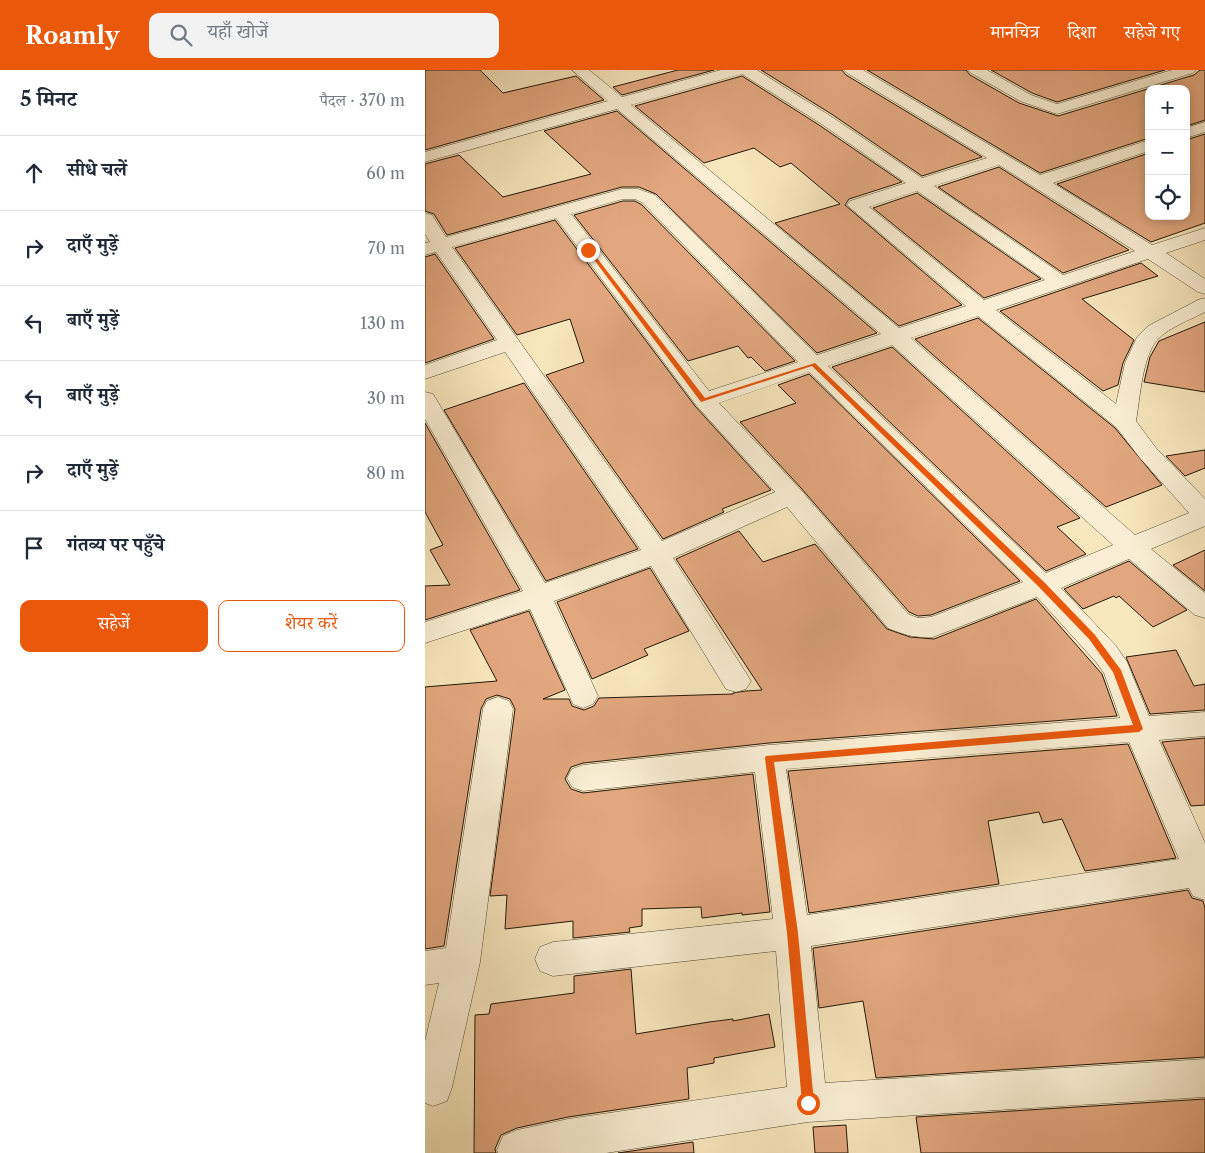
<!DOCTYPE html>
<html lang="hi">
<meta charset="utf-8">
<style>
body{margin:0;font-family:"Libre Caslon Text","Noto Serif Devanagari",serif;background:#f2f2f3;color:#1f2937}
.controls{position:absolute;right:15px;top:15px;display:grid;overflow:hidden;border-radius:10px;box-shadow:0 2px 8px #0003}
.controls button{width:45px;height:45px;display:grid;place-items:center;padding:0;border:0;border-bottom:1px solid #e0e1e3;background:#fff;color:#1f2937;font:25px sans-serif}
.stop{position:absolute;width:15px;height:15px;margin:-11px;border:4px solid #ea580c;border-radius:50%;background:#fff}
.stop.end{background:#ea580c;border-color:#fff;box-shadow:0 1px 5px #0008}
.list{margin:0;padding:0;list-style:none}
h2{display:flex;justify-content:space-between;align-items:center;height:65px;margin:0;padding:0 20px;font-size:21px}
h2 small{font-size:16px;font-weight:400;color:#747a83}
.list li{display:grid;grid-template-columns:32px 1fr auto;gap:15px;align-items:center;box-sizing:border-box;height:75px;padding:0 20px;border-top:1px solid #e0e1e3}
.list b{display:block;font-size:19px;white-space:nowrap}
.list em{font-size:16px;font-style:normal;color:#747a83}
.actions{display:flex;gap:10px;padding:15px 20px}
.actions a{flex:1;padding:11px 0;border:1px solid #ea580c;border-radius:10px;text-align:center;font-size:18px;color:#ea580c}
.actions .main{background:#ea580c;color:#fff}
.icon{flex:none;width:28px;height:28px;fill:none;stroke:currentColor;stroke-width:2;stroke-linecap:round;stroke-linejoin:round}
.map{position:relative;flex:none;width:780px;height:1083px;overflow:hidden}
header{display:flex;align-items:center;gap:30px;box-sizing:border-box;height:70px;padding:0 25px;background:#ea580c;color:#fff}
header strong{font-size:24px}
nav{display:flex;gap:28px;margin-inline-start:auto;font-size:18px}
.search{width:350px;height:45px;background:#f2f2f3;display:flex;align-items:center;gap:12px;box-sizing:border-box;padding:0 18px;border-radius:10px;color:#747a83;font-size:19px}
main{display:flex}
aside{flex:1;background:#fff}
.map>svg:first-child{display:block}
</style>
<header>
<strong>Roamly</strong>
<div class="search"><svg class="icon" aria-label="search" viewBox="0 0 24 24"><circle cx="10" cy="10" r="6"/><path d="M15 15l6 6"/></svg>यहाँ खोजें</div>
<nav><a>मानचित्र</a><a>दिशा</a><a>सहेजे गए</a></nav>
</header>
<main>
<aside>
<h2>5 मिनट<small>पैदल · 370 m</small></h2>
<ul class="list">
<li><svg class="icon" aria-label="ahead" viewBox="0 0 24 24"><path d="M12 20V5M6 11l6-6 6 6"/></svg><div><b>सीधे चलें</b></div><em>60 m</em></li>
<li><svg class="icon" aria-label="right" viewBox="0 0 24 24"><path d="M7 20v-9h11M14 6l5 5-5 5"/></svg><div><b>दाएँ मुड़ें</b></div><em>70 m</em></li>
<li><svg class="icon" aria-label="left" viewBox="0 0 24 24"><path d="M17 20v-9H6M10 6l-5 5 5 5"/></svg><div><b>बाएँ मुड़ें</b></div><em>130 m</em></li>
<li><svg class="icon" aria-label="left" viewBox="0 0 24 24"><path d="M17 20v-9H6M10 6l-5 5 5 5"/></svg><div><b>बाएँ मुड़ें</b></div><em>30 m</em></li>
<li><svg class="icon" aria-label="right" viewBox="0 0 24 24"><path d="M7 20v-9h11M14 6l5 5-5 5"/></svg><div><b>दाएँ मुड़ें</b></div><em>80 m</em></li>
<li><svg class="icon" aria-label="arrive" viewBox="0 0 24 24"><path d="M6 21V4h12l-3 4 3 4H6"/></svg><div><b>गंतव्य पर पहुँचे</b></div></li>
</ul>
<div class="actions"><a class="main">सहेजें</a><a>शेयर करें</a></div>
</aside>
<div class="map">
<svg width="780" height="1083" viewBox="0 0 780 1083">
<rect width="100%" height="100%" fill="#f8e6bd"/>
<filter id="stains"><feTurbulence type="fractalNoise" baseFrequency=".004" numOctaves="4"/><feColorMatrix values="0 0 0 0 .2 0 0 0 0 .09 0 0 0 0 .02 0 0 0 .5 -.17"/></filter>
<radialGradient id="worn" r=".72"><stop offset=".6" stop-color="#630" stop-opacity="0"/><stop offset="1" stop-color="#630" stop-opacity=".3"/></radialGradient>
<path fill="#e2a77f" stroke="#23180a" d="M0,0h55l23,23 73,-17 28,24 -179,50z
M253,0h36l-92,25 -9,-8z
M336,0h81l4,5 136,82 -60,19 -89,-61z
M442,0h99l4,5 49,28 39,13 136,-41 6,-5h5v50l-19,6v-37h-37v49l-109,35z
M566,0h174l-108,32 -25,-9z
M317,6l77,49 83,57 -53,17 -4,6 117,100 -63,21 -124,-103 65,-19 -49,-41 -11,4 -26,-19 -50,15 -69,-57z
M192,41l260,222 -60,20 -161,-159 -17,-7h-17l-175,48 -13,-21 -9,-3v-47l34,-9 44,42 88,-23 -47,-43z
M780,64v89l-54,19 -94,-58 92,-31v63h37v-76z
M574,97l130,83 -66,23 -125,-86z
M492,123l124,86 -57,19 -111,-90z
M198,131h12l7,4 153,156 -30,10 -14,-14 -3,1 -10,-12 -50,15 -114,-146z
M130,150l140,186 76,84 -49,19 2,3 -61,27 -117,-164 38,-13 -14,-43 -53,16 -62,-87z
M10,184l59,85 -69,24v-106z
M716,193l17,13 -76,23 52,41 -11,23 -5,22 -15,6 -103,-80z
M553,248l137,110 47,57 -56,22 -191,-168z
M780,252v70l-61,-10 6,-25 9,-16z
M467,277l188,171 -23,9 29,27 -40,17 -214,-204z
M384,304l211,207 -89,34 -13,1 -9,-4 -108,-124 -61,-66 56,-19 -18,-18z
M99,313l114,166 -92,32 -102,-171z
M0,353l95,167 -95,30v-34l25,-1 -20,-35 13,-5 -18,-33z
M780,380v18l-20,8 -19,-20z
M314,461l24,31 52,-18 72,85 23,8 24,2 102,-40 66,75 15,42 -348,27 -186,20 -12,4 -6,12 6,10 12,4 170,-19 17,138 -28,3v-2l-40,5 -1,-11 -59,2v17l-13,2 1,4 -57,6v-17l-68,8 2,-34 -17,1 25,-187 -5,-10 -13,-4 -11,4 -5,10 -37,237 -19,3v-262l72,-6 -27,-51 59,-19 36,79 -22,9h26l3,7 12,4 10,-4 5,-8 134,-4v-1l13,-2 16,-1 -86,-131z
M780,480v41l-32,-26z
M704,491l58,49 -34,17 -34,-31 -3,2 -2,-2 -31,13 -19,-20z
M225,498l39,63 -45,18 4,6 -56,24 -35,-77z
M751,580l18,36 11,-2v26l-55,4 -24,-57z
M780,668v67l-14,1 -29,-64z
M703,674l48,114 -91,13 -23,-52 -19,4 -4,-11 -51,9 11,63 -190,29 -21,-142z
M763,820l4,8 11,3 2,7v149l-329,21 -13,-77 -44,7 -6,-60z
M206,899l5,65 73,-12 24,-3v2l36,-7 6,33 -61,11v5l-27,5 2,31 -121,18 -51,11 -16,7 -6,14 1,4h-22l1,-138 14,-1 2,-10 83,-11v-17z
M780,1029v54h-284l-5,-36z
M421,1055l2,28h-33l-2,-26z
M268,1072l1,11h-76z"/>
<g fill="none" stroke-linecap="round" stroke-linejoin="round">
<g stroke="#584c37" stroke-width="1">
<path id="street" d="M147,0h17l33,27 99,-27h36l75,47 90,61 65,-20 -140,-85 -3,-3h19l177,105 109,-35v11l-96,32 99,62 53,-17v12l-39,13 39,26v15l-7,-2 -50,-33 -152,51 120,94 9,-41 12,-26 11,-11 50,-26 7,-2v14c-15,8 -35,15 -47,27 -16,17 -18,60 -22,82l20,27 49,51v27l-54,23 54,44v25l-10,-3 -66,-56 -68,29 55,58 11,16 22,54 56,-4v24l-46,4 46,103v57l-12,-4 -4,-8 -378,58 14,137 380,-24v38l-397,25 -202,31h-108l-1,-3 6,-14 14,-6 51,-11 219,-32 -11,-136 -223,25 -13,-5 -5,-12 5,-12 13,-5 220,-23 -18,-147 -172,19 -11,-4 -5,-9 5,-9 11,-4 186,-20 351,-27 -16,-45 -8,-11 -59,-65 -104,40c-18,1 -28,-2 -45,-9l-101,-121 -114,51 73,115 5,8 -5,8 -10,3 -10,-3 -75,-123 -97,35 44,95 -5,8 -10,4 -10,-4 -43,-95 -105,34v-21l98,-31 -98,-172v-27l8,2 3,5 109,184 96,-33 -136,-198 -80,27v-14l72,-25 -61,-88 -11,3v-12l5,-1 -5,-8v-21l7,2 14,22 176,-48h16l17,6 162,160 64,-21 -264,-225 -192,53v-10l183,-51zM317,4l78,49 86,60 -56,18 -3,4 119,101 -67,22 -268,-223zM574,95l136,86 -72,24 -129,-89zM492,121l128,89 -61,20 -115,-93zM198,129h12l8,4 155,159 -89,29 -138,-177zM131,148l140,187 79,87 -113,49 -210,-294zM553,246l138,111 24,31 49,55 -54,22 -224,-197zM467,275l221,200 -67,28 -218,-207zM384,302l214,210 -92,35 -13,1 -10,-4 -108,-125 -81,-86zM704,672l50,117 -372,56 -21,-146z
M543,0h19l44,25 26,9 115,-34h24l-3,3 -136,41 -37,-13 -49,-28z
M780,52v10l-19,6v-10z
M73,627l11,4 4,8 -33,253 -28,125 -5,14 -14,5 -8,-3v-62l14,-58 -14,2v-34l21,-3 37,-239 4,-8z"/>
</g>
<use href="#street" fill="#faefd4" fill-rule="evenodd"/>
</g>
<path fill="#ea580c" d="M161,179h4l115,149 110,-35 230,220 50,52 26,35 22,59 -4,3 -365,30 24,171 16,170 -2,4 -4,2 -4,-2 -2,-4 -15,-170 -22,-175 1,-2 367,-31 -20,-53 -24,-33 -50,-52 -227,-221 -111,36z"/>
<rect width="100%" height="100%" filter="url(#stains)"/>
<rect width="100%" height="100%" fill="url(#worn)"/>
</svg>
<div class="controls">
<button>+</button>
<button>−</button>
<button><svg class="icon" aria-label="locate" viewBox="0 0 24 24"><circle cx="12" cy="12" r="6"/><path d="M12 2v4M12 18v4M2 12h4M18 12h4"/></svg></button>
</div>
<div class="stop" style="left:383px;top:1033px"></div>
<div class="stop end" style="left:163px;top:180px"></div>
</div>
</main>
